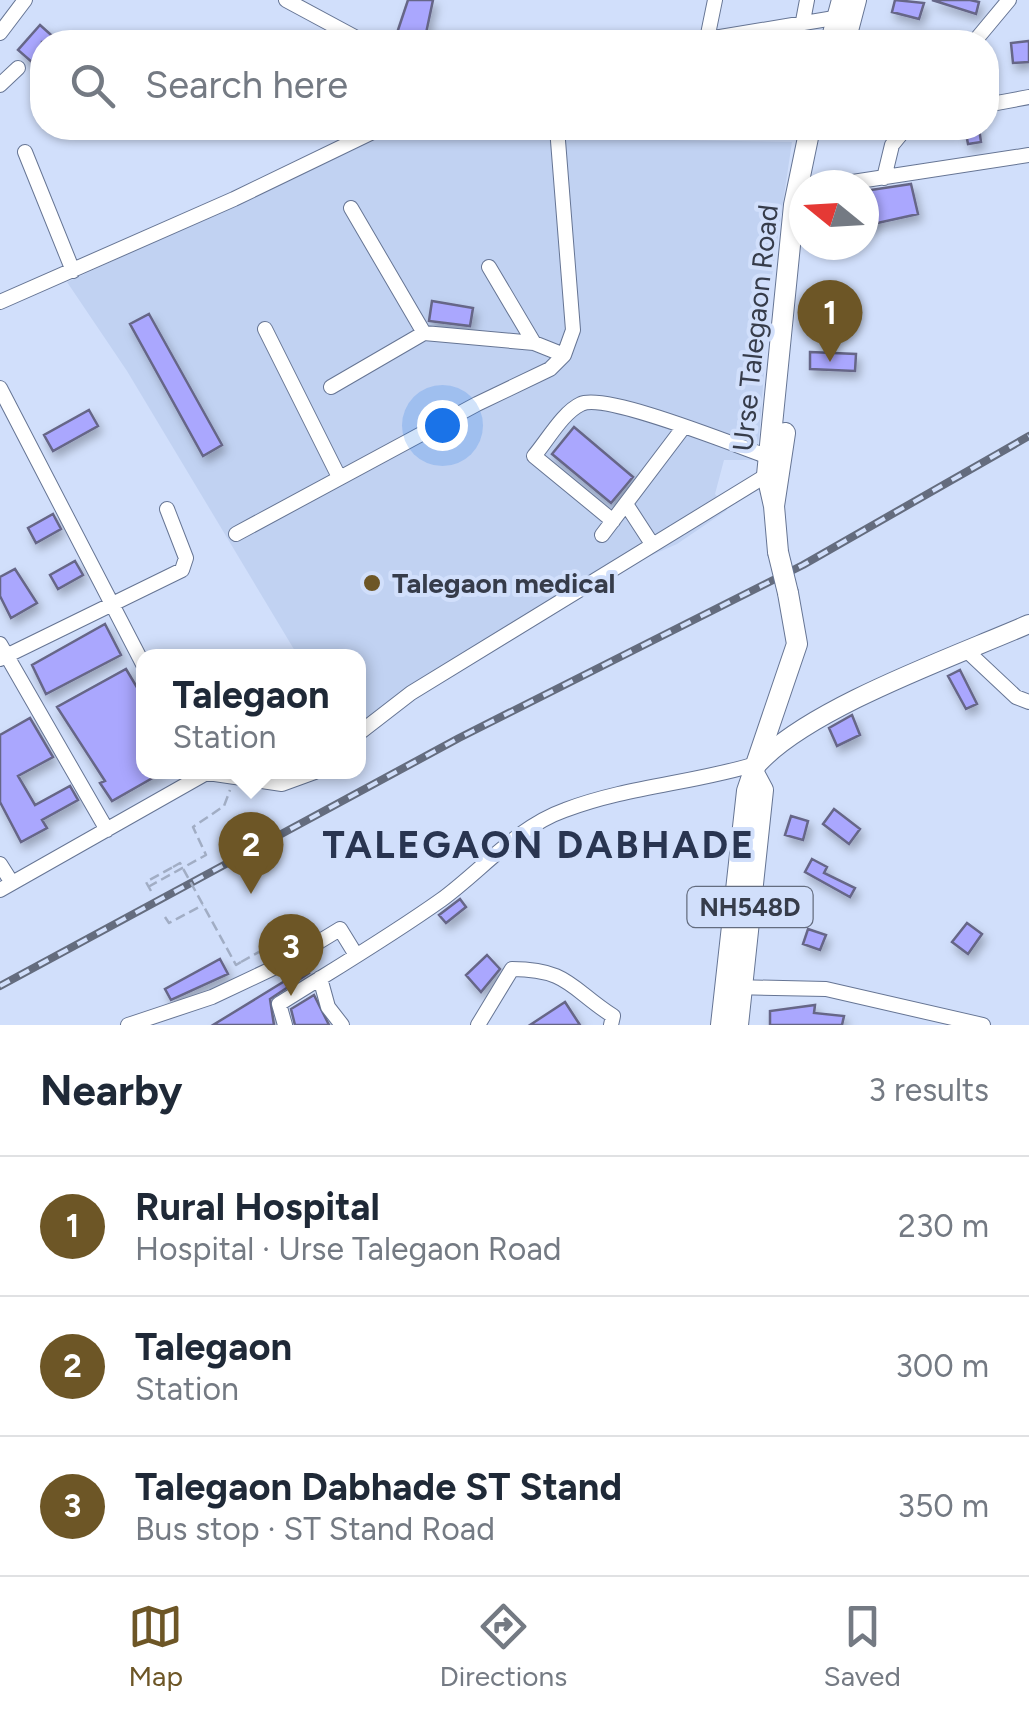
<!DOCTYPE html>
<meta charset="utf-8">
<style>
body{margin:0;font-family:Figtree,sans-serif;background:#f6f6f7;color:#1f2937}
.compass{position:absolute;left:789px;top:170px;width:90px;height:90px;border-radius:50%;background:#fff;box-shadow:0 2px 8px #0004;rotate:288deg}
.you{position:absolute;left:442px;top:425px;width:35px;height:35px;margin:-25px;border:8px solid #fff;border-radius:50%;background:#1a73e8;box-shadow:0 0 0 15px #1a73e833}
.badge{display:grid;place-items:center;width:65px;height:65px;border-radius:50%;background:#6d5626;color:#fff;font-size:32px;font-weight:700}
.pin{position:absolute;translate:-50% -82px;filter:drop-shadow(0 2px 5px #0008)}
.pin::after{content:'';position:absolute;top:52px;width:35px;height:30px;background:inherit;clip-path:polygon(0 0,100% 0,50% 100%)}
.popup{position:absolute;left:136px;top:649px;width:230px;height:130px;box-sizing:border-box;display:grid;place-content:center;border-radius:20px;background:#fff;filter:drop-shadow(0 2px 8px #0005);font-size:32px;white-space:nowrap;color:#747a83}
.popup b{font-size:38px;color:#1f2937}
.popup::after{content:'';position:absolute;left:50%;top:100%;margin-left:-20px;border:20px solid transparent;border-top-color:#fff}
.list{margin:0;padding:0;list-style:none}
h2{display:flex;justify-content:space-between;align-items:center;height:130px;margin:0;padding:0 40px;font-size:42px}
h2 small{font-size:32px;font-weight:400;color:#747a83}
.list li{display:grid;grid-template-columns:65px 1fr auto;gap:30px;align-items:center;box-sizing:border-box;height:140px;padding:0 40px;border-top:2px solid #e0e1e3}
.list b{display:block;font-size:38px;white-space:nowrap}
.list p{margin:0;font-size:32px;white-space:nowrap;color:#747a83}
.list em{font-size:32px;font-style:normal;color:#747a83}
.icon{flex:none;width:55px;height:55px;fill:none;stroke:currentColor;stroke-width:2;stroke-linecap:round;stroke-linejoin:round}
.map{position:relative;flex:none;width:1029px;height:1025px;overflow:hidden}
.search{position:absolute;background:#fff;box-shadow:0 2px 8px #0004;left:30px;right:30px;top:30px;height:110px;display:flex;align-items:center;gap:25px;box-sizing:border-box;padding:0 35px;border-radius:40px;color:#747a83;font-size:38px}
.sheet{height:550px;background:#fff}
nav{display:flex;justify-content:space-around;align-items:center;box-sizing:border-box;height:140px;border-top:2px solid #e0e1e3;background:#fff;font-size:28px;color:#747a83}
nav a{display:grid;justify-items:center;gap:5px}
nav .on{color:#6d5626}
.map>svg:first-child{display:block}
</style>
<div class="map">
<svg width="1029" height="1025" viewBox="0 0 1029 1025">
<defs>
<filter id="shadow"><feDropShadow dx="3.5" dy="6" stdDeviation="5" flood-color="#0004"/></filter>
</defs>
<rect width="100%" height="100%" fill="#d1dffb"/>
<path fill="#c1d2f2" d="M401,128h269l2,12 120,2 -21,141 -12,155 -6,22h-29l-9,34 12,16 -50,34 -66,29 -252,152 -1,-69h-60l-171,-285 -60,-89z"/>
<path fill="#aaa7fe" stroke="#666687" stroke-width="2.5" filter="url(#shadow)" d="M408,0h25l-8,38 -27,-8z
M895,0l29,3 -5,16 -27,-7z
M932,0h38l9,2 -3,12z
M40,25l19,17h-17v11l-9,10 -15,-13z
M1029,41v21l-16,1 -2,-20z
M965,128h14l2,14 -13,2z
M911,184l7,30 -54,12v-35z
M432,301l41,7 -3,18 -41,-5z
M149,314l73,131 -19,11 -73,-132z
M810,352l46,2 -1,17 -45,-2z
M89,410l9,16 -45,25 -9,-16z
M574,427l59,50 -22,26 -59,-49z
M53,514l8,15 -25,14 -8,-15z
M75,561l8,14 -25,14 -8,-14z
M15,569l22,34 -26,15 -11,-22v-19z
M105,624l16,31 -75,39 -14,-29z
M126,669l18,30v73h19l-51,29 -12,-18 5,-2 -48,-74z
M960,670l17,34 -11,5 -18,-33z
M852,715l8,20 -23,11 -8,-18z
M30,718l23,39 -35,19 17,29 35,-19 8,14 -36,20 5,8 -26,14 -21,-40v-67z
M834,809l26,20 -11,15 -26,-20z
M791,816l17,5 -5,19 -18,-5z
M812,859l15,8 -3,6 31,15 -5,9 -45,-25z
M460,899l6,8 -20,16 -7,-8z
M967,923l15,11 -14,20 -16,-12z
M808,929l18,6 -6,15 -17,-6z
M487,955l13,14 -19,23 -15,-17z
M220,959l8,15 -57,26 -6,-11z
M306,968l3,5 -39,26 4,26h-61z
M314,995l15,30h-34l-4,-16z
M565,1002l15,23h-50z
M815,1005l-1,8 30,3 -2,9h-72v-14z"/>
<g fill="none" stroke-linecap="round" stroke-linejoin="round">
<g stroke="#667594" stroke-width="16">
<path id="minor" d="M286,0l78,42
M803,21l4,-21
M0,33l25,-33
M707,39l8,-39
M690,42l156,-26
M974,42l35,-42
M0,85l18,-17
M986,105l43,-8
M25,152l48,119
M884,178l8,-33 14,-17
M833,185l196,-30
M351,208l73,125
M489,267l45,76
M0,302l234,-103 147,-71
M265,329l74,148
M331,387l93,-54 110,10 30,12
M0,388l144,278
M626,504l26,40
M613,521l-79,-65c13,-15 29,-44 47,-52 24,-12 156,42 188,53
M236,534l241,-130 73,-35 14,-14 9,-25 -16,-202
M602,535l81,-107
M0,644l107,186
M967,651l49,46 13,5
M0,659l182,-89 4,-12 -19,-49
M358,734l53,-41 356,-218
M201,772l81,12 33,-12
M0,864l12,19
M0,890l203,-115
M320,978l8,29 14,18
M733,987l93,2 157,36
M128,1025l84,-28 72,-34 56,-34 16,26
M285,1025l-6,-21c54,-34 110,-67 162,-104 41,-30 76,-73 124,-90 63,-24 131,-27 194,-47
M478,1025l34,-56c56,0 59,20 101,47l-2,9"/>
</g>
<g stroke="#667594" stroke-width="20">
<path id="major" d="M759,763c52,-56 197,-107 270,-139"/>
</g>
<g stroke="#667594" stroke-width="22">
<path id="highway" d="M831,41l11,-41
M845,42l11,-42
M774,506l-7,-31 27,-270 16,-77
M778,552l-4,-46 11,-73
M721,1025l26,-234 50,-147 -9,-51
M738,1025l25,-235 -8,-15"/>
</g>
<path stroke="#a1adc4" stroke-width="2.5" stroke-dasharray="10 5" stroke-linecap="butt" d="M148,887l58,-32 -13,-28 31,-21 6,-16
M151,891l-5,-9 27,-15
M165,917l4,6 34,-18
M241,962l25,-14 12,5"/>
<use href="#minor" stroke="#fff" stroke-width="14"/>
<use href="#major" stroke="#fff" stroke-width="18"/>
<use href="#highway" stroke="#fff" stroke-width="20"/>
<g stroke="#646c7e" stroke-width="8">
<path id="rail" d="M0,986l459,-248 344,-173 226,-129"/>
</g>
<use href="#rail" stroke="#d1dffb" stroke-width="4" stroke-dasharray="11" stroke-linecap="butt"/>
<g stroke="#667594" stroke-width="22" stroke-linecap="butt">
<path id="highway-bridge" d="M778,552l10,41"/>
</g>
<path stroke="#a1adc4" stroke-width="2.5" stroke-dasharray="10 5" stroke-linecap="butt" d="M173,867l7,-4 56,102 5,-3"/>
<use href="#highway-bridge" stroke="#fff" stroke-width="20"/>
</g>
<circle fill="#6d5626" stroke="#d1dffb" stroke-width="4" cx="372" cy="583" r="10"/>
<g text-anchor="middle" stroke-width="8" stroke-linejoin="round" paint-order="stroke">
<rect fill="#d1dffb" stroke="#646d7f" stroke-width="2.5" x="687.5" y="887" width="125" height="40" rx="8"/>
<g font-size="25" font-weight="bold" fill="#363c4a">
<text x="750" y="916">NH548D</text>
</g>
<g font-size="28" fill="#363c4a" stroke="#d1dffb">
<text transform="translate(755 328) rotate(-84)" y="10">Urse Talegaon Road</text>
</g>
<g font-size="28" font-weight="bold" fill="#363c4a" stroke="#d1dffb" text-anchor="start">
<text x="392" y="593">Talegaon medical</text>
</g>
<g font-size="38" font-weight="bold" letter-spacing="2.5" fill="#293551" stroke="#d1dffb">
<text x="539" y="858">TALEGAON DABHADE</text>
</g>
</g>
</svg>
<svg class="compass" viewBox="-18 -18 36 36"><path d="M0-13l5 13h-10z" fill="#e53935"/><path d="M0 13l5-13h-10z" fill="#747a83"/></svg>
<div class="you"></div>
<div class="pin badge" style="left:830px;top:362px">1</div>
<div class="pin badge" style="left:251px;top:894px">2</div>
<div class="popup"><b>Talegaon</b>Station</div>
<div class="pin badge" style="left:291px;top:996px">3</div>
<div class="search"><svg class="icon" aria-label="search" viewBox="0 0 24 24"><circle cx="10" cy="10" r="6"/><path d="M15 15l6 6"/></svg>Search here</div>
</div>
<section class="sheet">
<h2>Nearby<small>3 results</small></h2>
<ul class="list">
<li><span class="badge">1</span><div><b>Rural Hospital</b><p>Hospital · Urse Talegaon Road</p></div><em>230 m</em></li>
<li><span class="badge">2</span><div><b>Talegaon</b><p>Station</p></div><em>300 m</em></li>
<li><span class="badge">3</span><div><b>Talegaon Dabhade ST Stand</b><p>Bus stop · ST Stand Road</p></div><em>350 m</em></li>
</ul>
</section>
<nav>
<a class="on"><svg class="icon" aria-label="map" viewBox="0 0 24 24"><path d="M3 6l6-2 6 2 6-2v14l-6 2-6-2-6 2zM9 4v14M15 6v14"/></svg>Map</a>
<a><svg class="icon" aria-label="directions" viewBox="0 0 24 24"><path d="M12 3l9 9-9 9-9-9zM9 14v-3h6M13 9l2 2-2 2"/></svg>Directions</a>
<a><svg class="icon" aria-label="saved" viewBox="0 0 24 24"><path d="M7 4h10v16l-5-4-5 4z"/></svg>Saved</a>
</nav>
